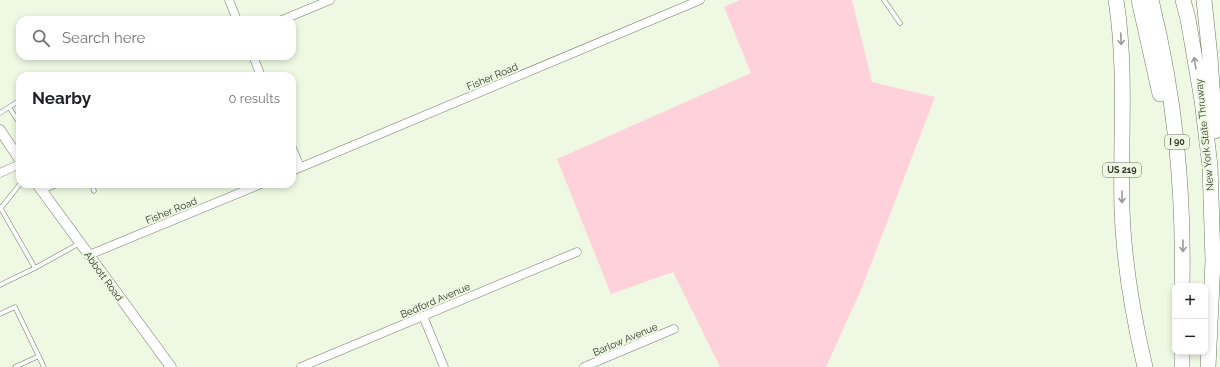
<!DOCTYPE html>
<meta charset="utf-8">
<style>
body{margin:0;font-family:Raleway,sans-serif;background:#f6f6f6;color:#202124}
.controls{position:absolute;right:12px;bottom:12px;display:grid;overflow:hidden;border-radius:8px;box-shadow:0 2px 6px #0003}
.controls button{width:36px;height:36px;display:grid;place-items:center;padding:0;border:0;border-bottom:1px solid #e0e0e0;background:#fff;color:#202124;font:20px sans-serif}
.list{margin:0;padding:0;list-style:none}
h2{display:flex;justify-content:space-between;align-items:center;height:52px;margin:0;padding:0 16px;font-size:17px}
h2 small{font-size:13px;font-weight:400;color:#757577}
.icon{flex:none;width:22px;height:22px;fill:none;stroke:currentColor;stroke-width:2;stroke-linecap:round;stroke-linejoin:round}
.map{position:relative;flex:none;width:1220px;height:367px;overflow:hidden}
.search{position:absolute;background:#fff;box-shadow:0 2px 6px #0003;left:16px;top:16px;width:280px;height:44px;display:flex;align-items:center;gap:10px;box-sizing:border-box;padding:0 14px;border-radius:12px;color:#757577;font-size:15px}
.panel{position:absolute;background:#fff;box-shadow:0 2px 6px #0003;left:16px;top:72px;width:280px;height:116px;border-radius:12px}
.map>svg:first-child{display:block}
</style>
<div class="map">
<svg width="1220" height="367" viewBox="0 0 1220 367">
<rect width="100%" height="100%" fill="#eef8e2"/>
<path fill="#ffd1da" d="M740,0h112l20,82 63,15 -72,188 -37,82h-106l-47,-95 -62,22 -54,-135 194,-86 -27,-66z"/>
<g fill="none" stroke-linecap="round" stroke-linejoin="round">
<g stroke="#707966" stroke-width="5">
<path id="service" d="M884,0l16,23
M9,107l11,17
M0,113l20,-13
M92,184l2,7
M43,191l16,-7
M0,207l35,61 45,-25
M1,208l19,-24
M0,285l35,-17
M0,314l15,-7 29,60
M15,367l24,-11"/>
</g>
<g stroke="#707966" stroke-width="9">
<path id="minor" d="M229,0l8,20
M282,20l48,-20
M253,56l8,20
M292,148l8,19
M292,171l408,-171
M0,173l20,-9
M89,255l172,-71
M423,316l21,51
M301,367l276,-115
M584,367l90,-38"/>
</g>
<g stroke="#707966" stroke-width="11">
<path id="tertiary" d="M0,130l20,30
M37,184l134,183"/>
</g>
<g stroke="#707966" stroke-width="16">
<path id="motorway" d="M1116,0c11,70 4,141 6,211 2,53 11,105 23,156
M1139,0l21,94
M1151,0c24,97 33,187 31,286
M1183,0l5,19 14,81 8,66 3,94 -5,107
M1204,0l6,57 5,74
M1182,367v-15"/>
</g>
<use href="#service" stroke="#fff" stroke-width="4"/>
<use href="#minor" stroke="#fff" stroke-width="8"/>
<use href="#tertiary" stroke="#fff" stroke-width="10"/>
<use href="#motorway" stroke="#fff" stroke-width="15"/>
</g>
<defs><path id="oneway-shaft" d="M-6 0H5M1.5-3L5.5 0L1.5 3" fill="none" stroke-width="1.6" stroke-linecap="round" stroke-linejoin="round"/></defs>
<g stroke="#999b96">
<use href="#oneway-shaft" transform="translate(1121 39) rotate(87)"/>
<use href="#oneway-shaft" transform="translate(1195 63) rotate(-99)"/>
<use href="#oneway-shaft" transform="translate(1122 197) rotate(90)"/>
<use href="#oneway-shaft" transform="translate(1183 246) rotate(90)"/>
</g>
<g text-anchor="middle" stroke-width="4" stroke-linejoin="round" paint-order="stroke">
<g fill="#eef8e2" stroke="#6b7164" stroke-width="1">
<rect x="1165" y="135" width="24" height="14" rx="3"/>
<rect x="1103" y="163" width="38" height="14" rx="3"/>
</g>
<g font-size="9" font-weight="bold" fill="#33372e">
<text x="1177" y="145">I 90</text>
<text x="1122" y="173">US 219</text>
</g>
<g font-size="10" fill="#33372e" stroke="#eef8e2">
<text transform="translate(492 76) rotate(-23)" y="4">Fisher Road</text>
<text transform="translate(1204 135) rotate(-96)" y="4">New York State Thruway</text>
<text transform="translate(171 210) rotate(-22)" y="4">Fisher Road</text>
<text transform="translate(104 276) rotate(54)" y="4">Abbott Road</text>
<text transform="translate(435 300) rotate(-23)" y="4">Bedford Avenue</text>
<text transform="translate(625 339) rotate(-23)" y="4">Barlow Avenue</text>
</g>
</g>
</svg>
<div class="controls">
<button>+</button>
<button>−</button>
</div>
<div class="search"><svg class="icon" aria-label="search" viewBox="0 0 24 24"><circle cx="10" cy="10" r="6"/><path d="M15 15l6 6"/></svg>Search here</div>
<section class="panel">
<h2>Nearby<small>0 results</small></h2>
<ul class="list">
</ul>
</section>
</div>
